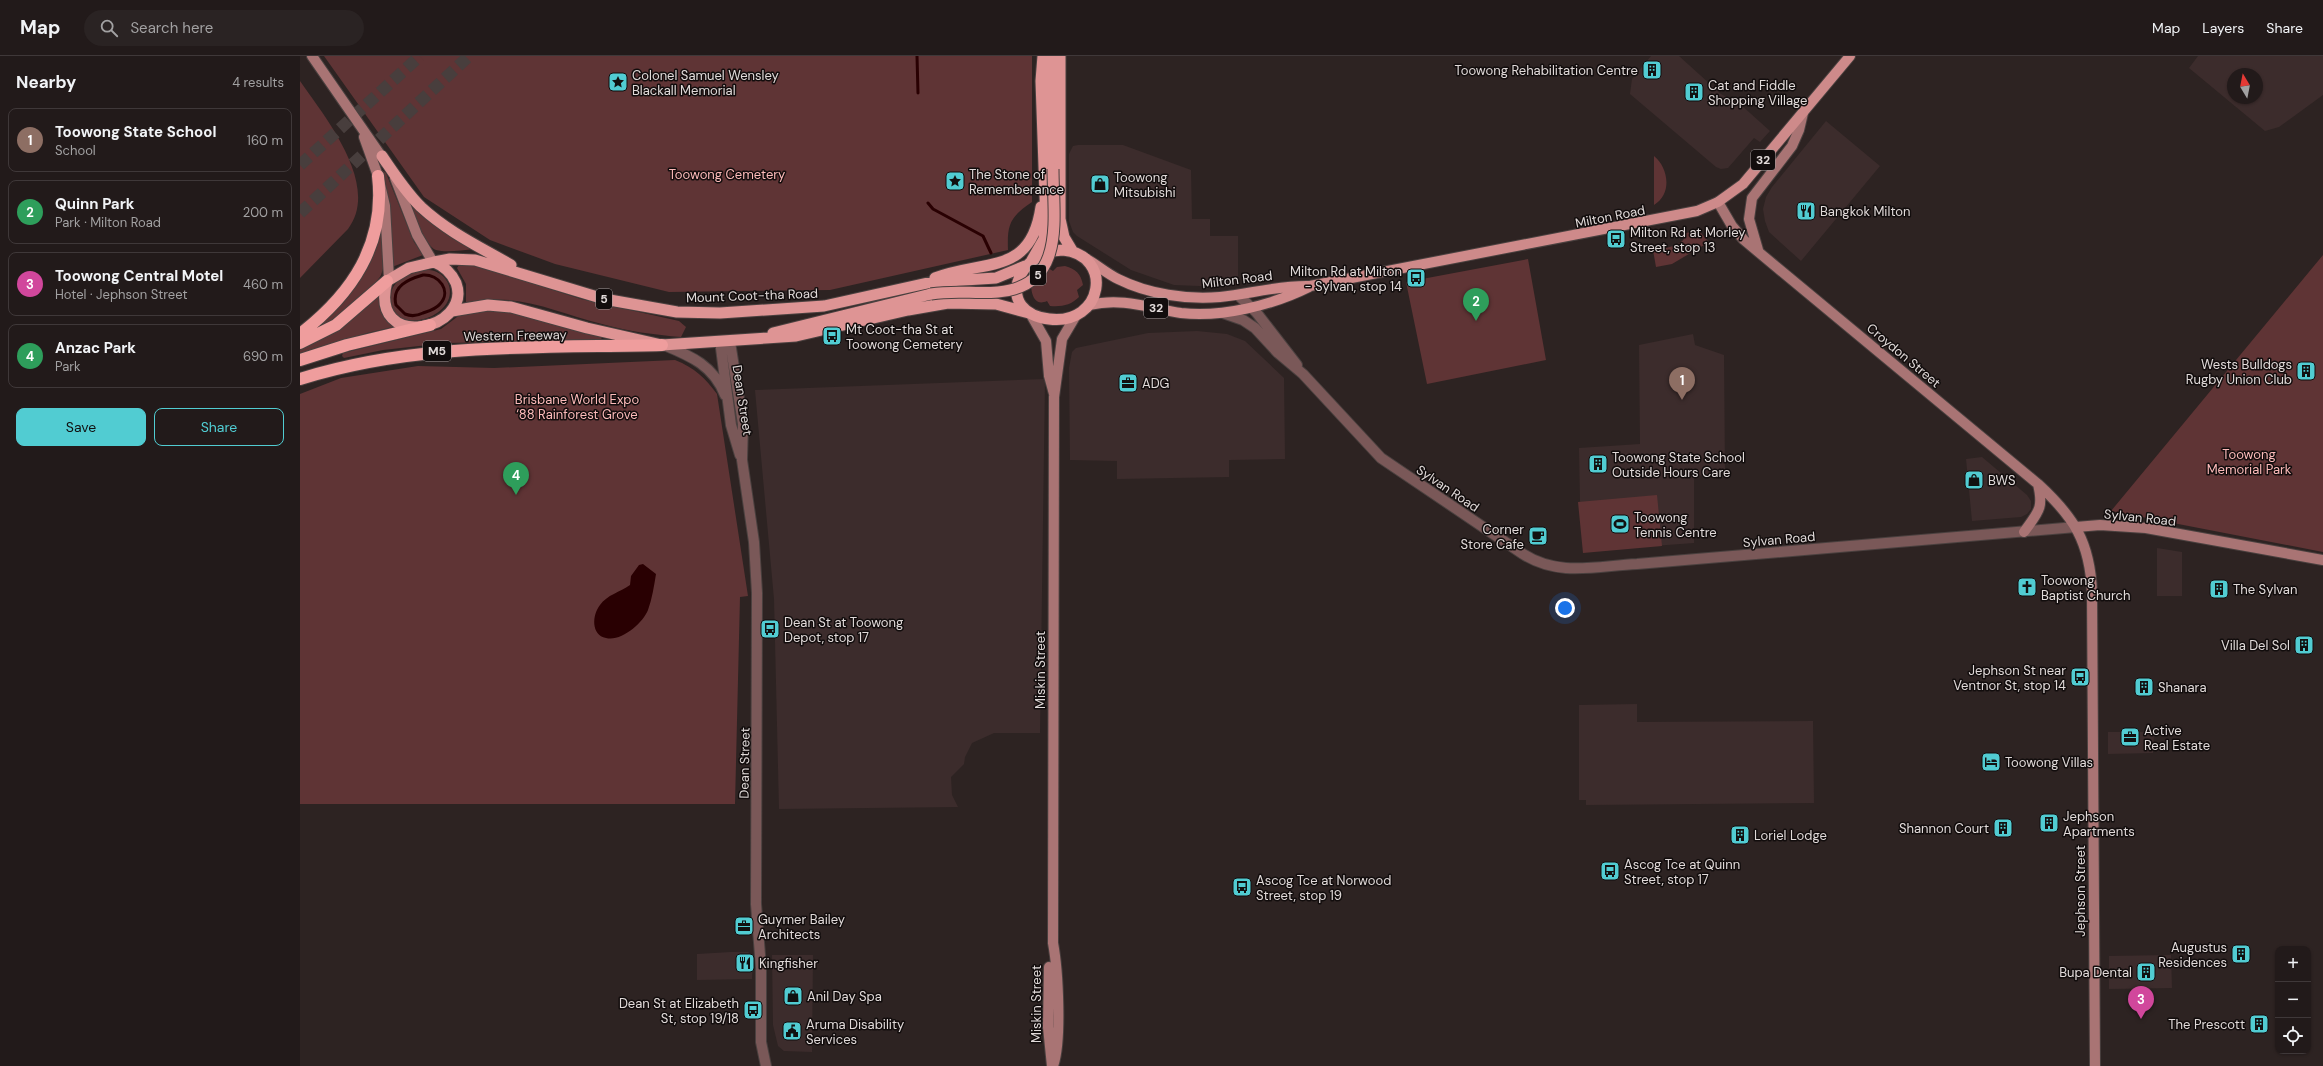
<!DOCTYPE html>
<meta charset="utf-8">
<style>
body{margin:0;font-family:"DM Sans",sans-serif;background:#2a2323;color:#f1f3f6}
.controls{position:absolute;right:12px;bottom:12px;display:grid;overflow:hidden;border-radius:8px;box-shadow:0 1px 3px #0004}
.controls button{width:36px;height:36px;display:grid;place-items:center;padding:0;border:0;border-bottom:1px solid #3f3839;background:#221a1a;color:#f1f3f6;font:20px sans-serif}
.compass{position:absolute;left:1927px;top:12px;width:36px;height:36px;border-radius:50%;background:#221a1a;box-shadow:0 1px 3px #0004;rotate:350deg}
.you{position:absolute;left:1265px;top:552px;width:14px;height:14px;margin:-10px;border:3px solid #fff;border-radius:50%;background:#1a73e8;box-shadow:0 0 0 6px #1a73e833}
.badge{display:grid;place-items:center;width:26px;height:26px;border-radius:50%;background:#51ccd2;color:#fff;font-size:13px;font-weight:700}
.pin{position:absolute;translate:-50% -33px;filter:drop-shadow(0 1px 2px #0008)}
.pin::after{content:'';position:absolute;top:21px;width:14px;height:12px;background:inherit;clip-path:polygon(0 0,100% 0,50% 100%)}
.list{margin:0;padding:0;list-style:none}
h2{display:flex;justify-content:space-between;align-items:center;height:52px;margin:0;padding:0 16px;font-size:17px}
h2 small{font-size:13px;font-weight:400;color:#a2a1a2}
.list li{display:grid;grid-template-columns:26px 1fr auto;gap:12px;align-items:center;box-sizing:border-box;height:64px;margin:0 8px 8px;padding:0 8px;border:1px solid #3f3839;border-radius:8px}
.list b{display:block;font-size:15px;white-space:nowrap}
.list p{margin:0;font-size:13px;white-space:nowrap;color:#a2a1a2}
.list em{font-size:13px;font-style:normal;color:#a2a1a2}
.actions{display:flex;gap:8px;padding:12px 16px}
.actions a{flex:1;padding:9px 0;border:1px solid #51ccd2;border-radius:8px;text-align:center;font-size:14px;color:#51ccd2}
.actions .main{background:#51ccd2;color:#111}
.icon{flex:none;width:22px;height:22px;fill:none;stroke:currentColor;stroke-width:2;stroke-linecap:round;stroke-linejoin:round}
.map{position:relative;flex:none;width:2023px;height:1010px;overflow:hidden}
header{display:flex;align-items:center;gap:24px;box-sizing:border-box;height:56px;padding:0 20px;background:#221a1a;border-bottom:1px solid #3f3839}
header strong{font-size:19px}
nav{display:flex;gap:22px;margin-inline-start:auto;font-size:14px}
.search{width:280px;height:36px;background:#2a2323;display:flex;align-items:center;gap:10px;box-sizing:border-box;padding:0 14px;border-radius:22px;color:#a2a1a2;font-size:15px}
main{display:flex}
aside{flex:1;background:#221a1a}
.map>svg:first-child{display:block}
</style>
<header>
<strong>Map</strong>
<div class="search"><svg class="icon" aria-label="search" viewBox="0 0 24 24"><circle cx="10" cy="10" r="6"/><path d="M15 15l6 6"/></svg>Search here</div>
<nav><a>Map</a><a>Layers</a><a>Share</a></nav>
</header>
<main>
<aside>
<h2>Nearby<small>4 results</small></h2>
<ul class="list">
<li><span class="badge" style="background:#8d6e63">1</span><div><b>Toowong State School</b><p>School</p></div><em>160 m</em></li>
<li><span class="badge" style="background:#2e9e5b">2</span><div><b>Quinn Park</b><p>Park · Milton Road</p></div><em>200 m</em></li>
<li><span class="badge" style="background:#d1479c">3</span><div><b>Toowong Central Motel</b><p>Hotel · Jephson Street</p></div><em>460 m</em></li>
<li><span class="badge" style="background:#2e9e5b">4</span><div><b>Anzac Park</b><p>Park</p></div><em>690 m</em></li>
</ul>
<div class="actions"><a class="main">Save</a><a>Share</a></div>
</aside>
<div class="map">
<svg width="2023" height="1010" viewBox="0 0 2023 1010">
<rect width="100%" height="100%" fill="#2d2322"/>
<path fill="#3c2c2c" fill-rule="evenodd" d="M1351,0h28l42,38 19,10 30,27 -10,11 -6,-4 -26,30 -7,1 -5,-2 -86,-73 2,-15z
M1898,0h125v39l-44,32 -14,4 -76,-63zM1933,18h24v24h-24z
M1526,65l54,45 -79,95 -32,-29 -4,-11 -2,-12 3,-12 6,-10z
M778,89h45l68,25 1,49h18v17h28v48l-15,3 -49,-2 -43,-15 -54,-34 -4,-4 -4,-11v-67l4,-8z
M897,275l30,3 18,7 39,37 1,81 -56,1v17l-112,2v-18l-47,-1 -1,-92 3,-16 4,-4 72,-15z
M1393,278l2,11 29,10 1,119 -31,2v67l-109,8 -5,-50 -1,-53 61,-4 -1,-99z
M745,323l-5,354h-46l-22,10 -7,14 -1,7 -13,13 1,18 6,12 -179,2 -5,-210 -19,-209z
M1682,401l45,38 4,6v8l-4,5 -6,3 -49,4 -6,-62z
M1857,492l25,4v44h-25z
M1337,648v18l176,-1 1,82 -228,2v-5h-7v-95z
M1808,676h46l-1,21 -45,1z
M431,896h17l5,3 -1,24 -55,1v-26z
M472,899h41l-1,97 -28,-1 -6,-5 -5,-21z
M1871,899l1,33 -63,1v-33z"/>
<path fill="#5f3435" d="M24,0h708v146c-22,15 -25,22 -24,48l-178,40 -161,2 -114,-28 -65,-24 -66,-43z
M0,25c25,36 81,104 48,148l-48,49z
M1354,100c14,11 19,38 0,49z
M82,114l4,3 28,69 9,13 -31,12 -1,-48 -11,-45z
M108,146l66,47c-12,1 -27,4 -38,1 -11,-4 -23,-37 -28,-48z
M80,164c2,16 8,39 1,55 -4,10 -52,52 -63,52l23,-25z
M1395,175l5,1 9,10 -37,22 -16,3 -3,-17c11,-2 32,-3 33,-17z
M2023,199v297l-212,-41z
M1228,203l18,101 -119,24 -21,-102z
M159,209l19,1 103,33 98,22 7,6 -5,10c-26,-2 -54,-6 -79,-13 -47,-12 -86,-33 -136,-21v-19l-9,-16z
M765,210c11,3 16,8 18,19l-6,5 2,7c-8,8 -17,10 -29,9l-3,-5c-13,6 -16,-8 -16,-18l17,-15 5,3 4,-4z
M123,214c10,-1 20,3 25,13 15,35 -63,58 -57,11 2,-15 19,-20 32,-24z
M79,237l2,17 12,17 -26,6 -67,23v-7c31,-13 57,-30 79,-56z
M187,253l36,5 80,23 -2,2 -12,1 -143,3 -63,7 -39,8 -2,-2 1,-3 98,-24 20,-15z
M375,304c20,8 30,18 42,34l31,202 -8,1 -5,207h-435v-410l41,-16 77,-12 76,2z
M1357,439l5,51 -79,7 -5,-51z"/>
<path fill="#290002" d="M343,508l13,10c-2,12 -4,25 -8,36 -5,13 -27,32 -42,28 -15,-3 -14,-23 -6,-33 7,-10 20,-13 30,-20l1,-9 8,-11z"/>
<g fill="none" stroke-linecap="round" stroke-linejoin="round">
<path stroke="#290002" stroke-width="3" d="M617,0l1,37
M628,147l5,6 50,27 8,17
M123,219c16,-1 29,16 17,29 -4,5 -11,7 -17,9 -6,3 -11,4 -18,1l-9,-9c-5,-19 13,-26 27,-30z"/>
<path stroke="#483e3d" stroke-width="12" stroke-dasharray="12 6" stroke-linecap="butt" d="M0,109l120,-109
M0,157l169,-157"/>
<g stroke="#4a403f" stroke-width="12">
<path id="tertiary" d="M938,239l18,17 41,53
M923,257l20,7 12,8 23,25 25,21 78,84 142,96c36,23 73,12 114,10l439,-37
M430,286l13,82 -1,36 12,82 3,51 -1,311 5,64v74l5,24
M422,287l-1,5 10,77 9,30
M364,289c27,11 50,21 61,50"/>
</g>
<g stroke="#4a403f" stroke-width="12">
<path id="secondary" d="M12,0l74,107
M64,81l14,39 7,30 4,73
M95,122l22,57 16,27
M1418,146l14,24 12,14 294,244c36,33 52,58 54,108l3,474
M1458,194l-9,-31 3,-21 40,-52 7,-16 4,-17
M730,257l16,28 3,35 5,18
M1776,471l24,-2 46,3 177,32
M1724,476c14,-20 20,-23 14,-48
M749,911l-1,60 4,39
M753,1010c9,-25 5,-96 0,-123l1,-546 8,-58 13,-22"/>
</g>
<g stroke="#4a403f" stroke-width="12">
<path id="primary" d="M785,202c11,6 21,15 33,21 30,15 69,21 102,18 30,-3 59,-12 90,-11l387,-75 21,-9 25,-18 107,-128
M790,249c31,-8 60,3 91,8 40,5 92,-8 128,-26"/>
</g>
<g stroke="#4a403f" stroke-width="13">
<path id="trunk" d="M751,0l2,113
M760,0v163l4,18 9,15
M82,100c12,18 24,36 39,51 27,25 59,40 90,58
M763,194c51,5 41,76 -14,69 -55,-7 -33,-68 14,-69z
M732,204l12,-21 2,-16 -5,-142 2,-25
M134,206l16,-3 25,1 129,39 73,13 43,1 104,-7 108,-24 64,-4 29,-12
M134,206c10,4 18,12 22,21 17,47 -88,70 -69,-2l22,-13z
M635,222c50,-19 96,-2 106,-71
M152,255l36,-6 23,2 76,21 75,17 134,-9 112,-26 40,-7 48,1 33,9
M473,277l158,-39"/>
</g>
<g stroke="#4a403f" stroke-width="14">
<path id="motorway" d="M0,278c52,-40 86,-90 78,-158
M0,287l36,-18 51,-44
M0,304l47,-15 83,-20
M0,323c117,-37 240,-31 362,-34"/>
</g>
<use href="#tertiary" stroke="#7a5858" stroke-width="10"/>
<use href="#secondary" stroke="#a97474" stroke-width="10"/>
<use href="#primary" stroke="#ce8a8a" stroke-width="10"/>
<use href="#trunk" stroke="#de9494" stroke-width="11"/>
<use href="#motorway" stroke="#ef9d9d" stroke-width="12"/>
<g stroke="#4a403f" stroke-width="13" stroke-linecap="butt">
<path id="trunk-bridge" d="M631,238c24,-4 44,0 67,-2 69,-6 55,-74 55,-123"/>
</g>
<use href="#trunk-bridge" stroke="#de9494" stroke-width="11"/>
</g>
<defs>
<g id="building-square" transform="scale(1)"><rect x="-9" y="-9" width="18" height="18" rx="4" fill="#51ccd2" stroke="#120d0d"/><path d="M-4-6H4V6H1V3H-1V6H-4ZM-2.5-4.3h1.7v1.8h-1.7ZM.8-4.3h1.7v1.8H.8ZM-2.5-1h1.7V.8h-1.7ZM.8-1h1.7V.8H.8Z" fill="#111"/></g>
<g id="sight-square" transform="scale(1)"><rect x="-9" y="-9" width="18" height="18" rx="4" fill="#51ccd2" stroke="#120d0d"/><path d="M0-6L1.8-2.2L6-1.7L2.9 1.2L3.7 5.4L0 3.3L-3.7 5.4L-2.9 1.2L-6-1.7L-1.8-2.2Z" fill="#111"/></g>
<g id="shop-square" transform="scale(1)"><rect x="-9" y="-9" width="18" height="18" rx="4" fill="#51ccd2" stroke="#120d0d"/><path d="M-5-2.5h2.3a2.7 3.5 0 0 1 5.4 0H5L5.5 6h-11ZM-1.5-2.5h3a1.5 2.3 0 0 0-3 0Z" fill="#111"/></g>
<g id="restaurant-square" transform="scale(1)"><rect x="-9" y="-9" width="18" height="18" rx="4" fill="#51ccd2" stroke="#120d0d"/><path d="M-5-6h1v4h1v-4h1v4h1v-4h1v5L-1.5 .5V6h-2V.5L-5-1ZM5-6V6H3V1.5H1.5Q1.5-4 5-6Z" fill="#111"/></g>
<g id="bus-square" transform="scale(1)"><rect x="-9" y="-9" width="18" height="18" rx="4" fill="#51ccd2" stroke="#120d0d"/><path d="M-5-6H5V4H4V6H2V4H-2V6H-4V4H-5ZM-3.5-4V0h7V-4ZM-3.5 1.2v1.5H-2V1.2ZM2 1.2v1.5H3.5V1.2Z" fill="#111"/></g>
<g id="office-square" transform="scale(1)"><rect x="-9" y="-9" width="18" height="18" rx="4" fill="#51ccd2" stroke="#120d0d"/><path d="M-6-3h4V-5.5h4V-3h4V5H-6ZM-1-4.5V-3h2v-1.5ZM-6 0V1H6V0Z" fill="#111"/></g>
<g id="stadium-square" transform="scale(1)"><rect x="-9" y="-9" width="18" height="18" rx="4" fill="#51ccd2" stroke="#120d0d"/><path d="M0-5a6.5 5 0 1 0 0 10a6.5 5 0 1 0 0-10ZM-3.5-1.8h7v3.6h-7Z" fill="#111"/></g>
<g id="cafe-square" transform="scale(1)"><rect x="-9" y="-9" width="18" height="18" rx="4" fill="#51ccd2" stroke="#120d0d"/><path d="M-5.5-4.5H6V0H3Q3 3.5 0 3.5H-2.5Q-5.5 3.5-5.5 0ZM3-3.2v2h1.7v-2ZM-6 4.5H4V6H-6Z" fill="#111"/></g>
<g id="church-square" transform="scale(1)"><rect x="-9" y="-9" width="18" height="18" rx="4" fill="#51ccd2" stroke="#120d0d"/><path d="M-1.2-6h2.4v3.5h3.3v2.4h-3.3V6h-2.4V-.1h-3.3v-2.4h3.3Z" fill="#111"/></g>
<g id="hotel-square" transform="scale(1)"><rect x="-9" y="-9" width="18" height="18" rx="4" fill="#51ccd2" stroke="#120d0d"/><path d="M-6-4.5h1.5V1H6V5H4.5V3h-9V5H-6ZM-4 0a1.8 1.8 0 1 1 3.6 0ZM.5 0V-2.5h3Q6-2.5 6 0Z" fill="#111"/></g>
<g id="civic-square" transform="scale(1)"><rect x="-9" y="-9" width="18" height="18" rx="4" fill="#51ccd2" stroke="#120d0d"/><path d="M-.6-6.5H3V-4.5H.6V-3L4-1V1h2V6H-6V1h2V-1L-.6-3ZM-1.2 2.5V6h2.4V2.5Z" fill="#111"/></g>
</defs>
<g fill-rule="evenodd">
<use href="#building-square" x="1352" y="14"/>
<use href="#sight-square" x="318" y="26"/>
<use href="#building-square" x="1394" y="36"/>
<use href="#sight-square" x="655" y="125"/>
<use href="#shop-square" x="800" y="128"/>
<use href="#restaurant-square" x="1506" y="155"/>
<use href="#bus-square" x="1316" y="183"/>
<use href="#bus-square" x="1116" y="222"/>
<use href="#bus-square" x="532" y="280"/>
<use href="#building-square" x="2006" y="315"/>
<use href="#office-square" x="828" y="327"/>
<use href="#building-square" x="1298" y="408"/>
<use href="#shop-square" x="1674" y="424"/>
<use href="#stadium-square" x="1320" y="468"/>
<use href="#cafe-square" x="1238" y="480"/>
<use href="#church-square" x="1727" y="531"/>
<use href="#building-square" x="1919" y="533"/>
<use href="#bus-square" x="470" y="573"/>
<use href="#building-square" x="2004" y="589"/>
<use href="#bus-square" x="1780" y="621"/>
<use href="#building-square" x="1844" y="631"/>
<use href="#office-square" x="1830" y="681"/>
<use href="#hotel-square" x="1691" y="706"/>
<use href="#building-square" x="1749" y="767"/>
<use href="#building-square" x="1703" y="772"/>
<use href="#building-square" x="1440" y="779"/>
<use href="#bus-square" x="1310" y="815"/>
<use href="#bus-square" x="942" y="831"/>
<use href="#office-square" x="444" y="870"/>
<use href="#building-square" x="1941" y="898"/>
<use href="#restaurant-square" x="445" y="907"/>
<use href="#building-square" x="1846" y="916"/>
<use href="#shop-square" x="493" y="940"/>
<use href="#bus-square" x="453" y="954"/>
<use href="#building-square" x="1959" y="968"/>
<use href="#civic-square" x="492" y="975"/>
</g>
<g text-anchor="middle" stroke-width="3" stroke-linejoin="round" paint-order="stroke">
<g fill="#120d0d" stroke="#a39c9c" stroke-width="1">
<rect x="1451" y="94" width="24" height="20" rx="3"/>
<rect x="730" y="209" width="16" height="20" rx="3"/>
<rect x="296" y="233" width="16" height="20" rx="3"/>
<rect x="844" y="242" width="24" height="20" rx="3"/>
<rect x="123" y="285" width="28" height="20" rx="3"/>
</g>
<g font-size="12" font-weight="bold" fill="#e1dad9">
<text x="1463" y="108">32</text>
<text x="738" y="223">5</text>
<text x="304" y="247">5</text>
<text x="856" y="256">32</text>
<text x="137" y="299">M5</text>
</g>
<g font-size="13" fill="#e1dad9" stroke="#120d0d" text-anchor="start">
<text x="1338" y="19" text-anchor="end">Toowong Rehabilitation Centre</text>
<text x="332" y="24">Colonel Samuel Wensley<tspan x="332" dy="15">Blackall Memorial</tspan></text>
<text x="1408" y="34">Cat and Fiddle<tspan x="1408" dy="15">Shopping Village</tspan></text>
<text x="669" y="123">The Stone of<tspan x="669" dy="15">Rememberance</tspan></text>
<text x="814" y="126">Toowong<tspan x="814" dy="15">Mitsubishi</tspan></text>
<text x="1520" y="160">Bangkok Milton</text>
<text x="1330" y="181">Milton Rd at Morley<tspan x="1330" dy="15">Street, stop 13</tspan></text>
<text x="1102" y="220" text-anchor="end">Milton Rd at Milton<tspan x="1102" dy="15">- Sylvan, stop 14</tspan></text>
<text x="546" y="278">Mt Coot-tha St at<tspan x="546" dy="15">Toowong Cemetery</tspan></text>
<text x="1992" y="313" text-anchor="end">Wests Bulldogs<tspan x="1992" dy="15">Rugby Union Club</tspan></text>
<text x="842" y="332">ADG</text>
<text x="1312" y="406">Toowong State School<tspan x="1312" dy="15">Outside Hours Care</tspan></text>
<text x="1688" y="429">BWS</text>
<text x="1334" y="466">Toowong<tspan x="1334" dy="15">Tennis Centre</tspan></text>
<text x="1224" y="478" text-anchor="end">Corner<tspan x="1224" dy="15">Store Cafe</tspan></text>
<text x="1741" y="529">Toowong<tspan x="1741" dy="15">Baptist Church</tspan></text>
<text x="1933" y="538">The Sylvan</text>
<text x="484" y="571">Dean St at Toowong<tspan x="484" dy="15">Depot, stop 17</tspan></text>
<text x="1990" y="594" text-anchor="end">Villa Del Sol</text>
<text x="1766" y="619" text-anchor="end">Jephson St near<tspan x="1766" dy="15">Ventnor St, stop 14</tspan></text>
<text x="1858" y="636">Shanara</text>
<text x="1844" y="679">Active<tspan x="1844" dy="15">Real Estate</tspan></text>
<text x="1705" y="711">Toowong Villas</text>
<text x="1763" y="765">Jephson<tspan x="1763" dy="15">Apartments</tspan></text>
<text x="1689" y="777" text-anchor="end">Shannon Court</text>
<text x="1454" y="784">Loriel Lodge</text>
<text x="1324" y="813">Ascog Tce at Quinn<tspan x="1324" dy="15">Street, stop 17</tspan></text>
<text x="956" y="829">Ascog Tce at Norwood<tspan x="956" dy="15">Street, stop 19</tspan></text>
<text x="458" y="868">Guymer Bailey<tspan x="458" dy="15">Architects</tspan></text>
<text x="1927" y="896" text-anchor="end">Augustus<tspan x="1927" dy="15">Residences</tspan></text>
<text x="459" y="912">Kingfisher</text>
<text x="1832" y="921" text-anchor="end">Bupa Dental</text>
<text x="507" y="945">Anil Day Spa</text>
<text x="439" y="952" text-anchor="end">Dean St at Elizabeth<tspan x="439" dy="15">St, stop 19/18</tspan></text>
<text x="506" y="973">Aruma Disability<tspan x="506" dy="15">Services</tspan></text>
<text x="1945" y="973" text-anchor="end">The Prescott</text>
</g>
<g font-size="13" fill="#fdbbba" stroke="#120d0d">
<text x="427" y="123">Toowong Cemetery</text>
<text x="277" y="348">Brisbane World Expo<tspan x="277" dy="15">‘88 Rainforest Grove</tspan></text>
<text x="1949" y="403">Toowong<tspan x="1949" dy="15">Memorial Park</tspan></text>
</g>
<g font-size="13" fill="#e1dad9" stroke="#120d0d">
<text transform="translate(1310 160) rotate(-11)" y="5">Milton Road</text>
<text transform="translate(937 223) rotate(-7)" y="5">Milton Road</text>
<text transform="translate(452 239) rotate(-2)" y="5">Mount Coot-tha Road</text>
<text transform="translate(215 279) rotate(-1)" y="5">Western Freeway</text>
<text transform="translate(1604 299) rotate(40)" y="5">Croydon Street</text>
<text transform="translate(443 344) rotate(81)" y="5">Dean Street</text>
<text transform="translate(1148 432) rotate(34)" y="5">Sylvan Road</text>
<text transform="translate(1840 461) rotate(6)" y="5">Sylvan Road</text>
<text transform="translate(1479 483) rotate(-5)" y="5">Sylvan Road</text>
<text transform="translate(740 614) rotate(-90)" y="5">Miskin Street</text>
<text transform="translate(444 707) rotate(-89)" y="5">Dean Street</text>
<text transform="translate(1780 835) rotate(-90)" y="5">Jephson Street</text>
<text transform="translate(736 948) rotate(-90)" y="5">Miskin Street</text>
</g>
</g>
</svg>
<div class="controls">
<button>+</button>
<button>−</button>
<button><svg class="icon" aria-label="locate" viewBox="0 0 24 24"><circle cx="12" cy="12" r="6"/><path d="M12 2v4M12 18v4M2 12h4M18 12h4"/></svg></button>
</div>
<svg class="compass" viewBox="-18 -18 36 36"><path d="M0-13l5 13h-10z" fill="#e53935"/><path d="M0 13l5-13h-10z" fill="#a2a1a2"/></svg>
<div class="you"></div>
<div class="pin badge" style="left:1382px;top:344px;background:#8d6e63">1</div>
<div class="pin badge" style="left:1176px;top:265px;background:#2e9e5b">2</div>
<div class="pin badge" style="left:1841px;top:963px;background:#d1479c">3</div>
<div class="pin badge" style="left:216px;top:439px;background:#2e9e5b">4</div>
</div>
</main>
